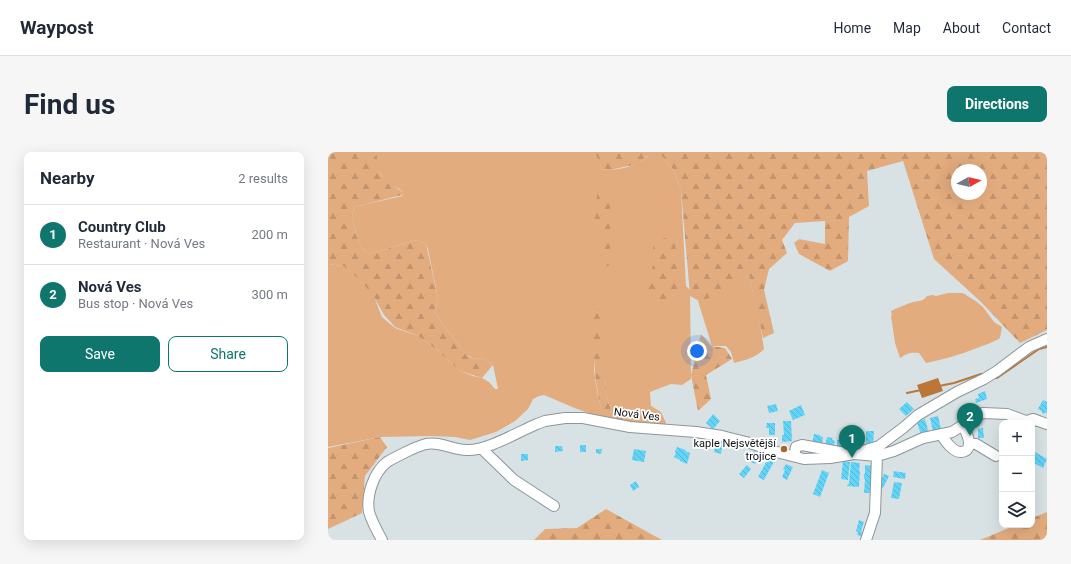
<!DOCTYPE html>
<meta charset="utf-8">
<style>
body{margin:0;font-family:Roboto,sans-serif;background:#f6f6f7;color:#1f2937}
.controls{position:absolute;right:12px;bottom:12px;display:grid;overflow:hidden;border-radius:8px;box-shadow:0 4px 16px #0002}
.controls button{width:36px;height:36px;display:grid;place-items:center;padding:0;border:0;border-bottom:1px solid #e0e1e3;background:#fff;color:#1f2937;font:20px sans-serif}
.compass{position:absolute;left:623px;top:12px;width:36px;height:36px;border-radius:50%;background:#fff;box-shadow:0 4px 16px #0002;rotate:82deg}
.you{position:absolute;left:369px;top:199px;width:14px;height:14px;margin:-10px;border:3px solid #fff;border-radius:50%;background:#1a73e8;box-shadow:0 0 0 6px #1a73e833}
.badge{display:grid;place-items:center;width:26px;height:26px;border-radius:50%;background:#0f766e;color:#fff;font-size:13px;font-weight:700}
.pin{position:absolute;translate:-50% -33px;filter:drop-shadow(0 1px 2px #0008)}
.pin::after{content:'';position:absolute;top:21px;width:14px;height:12px;background:inherit;clip-path:polygon(0 0,100% 0,50% 100%)}
.list{margin:0;padding:0;list-style:none}
h2{display:flex;justify-content:space-between;align-items:center;height:52px;margin:0;padding:0 16px;font-size:17px}
h2 small{font-size:13px;font-weight:400;color:#747a83}
.list li{display:grid;grid-template-columns:26px 1fr auto;gap:12px;align-items:center;box-sizing:border-box;height:60px;padding:0 16px;border-top:1px solid #e0e1e3}
.list b{display:block;font-size:15px;white-space:nowrap}
.list p{margin:0;font-size:13px;white-space:nowrap;color:#747a83}
.list em{font-size:13px;font-style:normal;color:#747a83}
.actions{display:flex;gap:8px;padding:12px 16px}
.actions a{flex:1;padding:9px 0;border:1px solid #0f766e;border-radius:8px;text-align:center;font-size:14px;color:#0f766e}
.actions .main{background:#0f766e;color:#fff}
.icon{flex:none;width:22px;height:22px;fill:none;stroke:currentColor;stroke-width:2;stroke-linecap:round;stroke-linejoin:round}
.map{position:relative;flex:none;width:719px;height:388px;overflow:hidden;border-radius:8px}
header{display:flex;align-items:center;gap:24px;box-sizing:border-box;height:56px;padding:0 20px;background:#fff;border-bottom:1px solid #e0e1e3}
header strong{font-size:19px}
nav{display:flex;gap:22px;margin-inline-start:auto;font-size:14px}
.intro{display:flex;align-items:center;justify-content:space-between;box-sizing:border-box;height:96px;padding:0 24px}
h1{margin:0;font-size:28px}
.button{padding:10px 18px;border-radius:8px;background:#0f766e;color:#fff;font-size:14px;font-weight:700}
main{display:flex;gap:24px;padding:0 24px}
aside{flex:1;background:#fff;border-radius:8px;box-shadow:0 4px 16px #0002}
.map>svg:first-child{display:block}
</style>
<header>
<strong>Waypost</strong>
<nav><a>Home</a><a>Map</a><a>About</a><a>Contact</a></nav>
</header>
<div class="intro"><h1>Find us</h1><a class="button">Directions</a></div>
<main>
<aside>
<h2>Nearby<small>2 results</small></h2>
<ul class="list">
<li><span class="badge">1</span><div><b>Country Club</b><p>Restaurant · Nová Ves</p></div><em>200 m</em></li>
<li><span class="badge">2</span><div><b>Nová Ves</b><p>Bus stop · Nová Ves</p></div><em>300 m</em></li>
</ul>
<div class="actions"><a class="main">Save</a><a>Share</a></div>
</aside>
<div class="map">
<svg width="719" height="388" viewBox="0 0 719 388">
<defs>
<pattern id="forest-firs" width="22" height="20" patternUnits="userSpaceOnUse"><rect width="22" height="20" fill="#e3ac7e"/><path d="M5 1l3.5 6h-7zM16 11l3.5 6h-7z" fill="#c2936c"/></pattern>
<pattern id="building-back-hatch" width="6" height="6" patternUnits="userSpaceOnUse"><rect width="6" height="6" fill="#61d4f7"/><path d="M-1 5l2 2M0 0l6 6M5-1l2 2" fill="none" stroke="#53b5d3"/></pattern>
</defs>
<rect width="100%" height="100%" fill="#d8e2e5"/>
<path fill="#e3ac7e" d="M48,0h220c3,5 3,11 6,17 11,2 24,-1 34,-5 13,-5 8,-11 26,-8l11,13 8,21 5,96 4,4 1,89 -9,6 -11,-1 -21,8 1,14 10,6 5,11h-6l-18,-3 -19,-2 -11,-5 -6,-18 -5,-89 -4,1 -3,5v58l3,21 5,22v3l-1,1 -24,-8 -33,-14 -5,1 -6,3 -5,10 -13,12 -19,11 -26,8 -15,-3 -24,-1 -51,1 -52,10v-183l15,2 11,7 19,21 9,23 13,11 23,8 18,13 24,22 13,5 9,2 7,4 6,7h3l-5,-24 -8,-6 -13,-1 -6,-4 -25,-32 -6,-10 3,-14 -10,-49 -2,-5 -9,-4 -48,14 -6,-4 -6,-13 -5,-21 2,-9 48,-11 1,-4c-4,-5 -9,-4 -14,-8 -10,-6 -11,-21 -13,-32z
M421,124l10,42 5,31c-8,9 -19,11 -30,14l-3,-11 -5,-6h-14l-14,-45z
M620,141h15l14,9 6,5 11,15 8,5 -2,11 -3,2c-23,10 -46,18 -71,23l-7,-10c-8,-1 -12,0 -19,5l-5,-15 -4,-27 1,-1 -1,-4c6,-3 13,-6 19,-8 7,-3 12,0 17,-7l6,-1 3,1z"/>
<path fill="url(#forest-firs)" fill-rule="evenodd" d="M0,0h48l5,23 6,7 16,10 -1,3 -48,12 -2,9 5,21 6,13 6,4 48,-14 9,4 12,54 -3,14 6,10 25,32 5,4 14,1 8,6 -11,13 -22,-7 -24,-22 -18,-13 -23,-9 -11,-12 -10,-18 -13,-16 -11,-10 -7,-5 -15,-2z
M267,0h452v178l-27,13 -39,-41 -47,-43 -31,-98 -36,10 2,35 -20,11 -1,44 -18,10 -31,-17 -5,-11 5,-4 26,5v-23l-30,2 -13,17 5,13 -18,16 -5,21 10,43 -11,5 -14,-62 -48,26 -11,-6 -9,-106 -8,-21 -11,-13h-14l-10,8 -28,6 -8,-1zM629,18h24v24h-24z
M272,33l10,15v65l-5,2 -4,-10 -1,-28 -5,-10 2,-24z
M342,84l5,8 2,17 1,26 -10,15 -10,4 -10,-11 2,-22 4,-10 -2,-6 2,-15z
M273,154l3,3 1,5v58l1,23 6,18 11,5 19,2 18,3h6l-4,7 -59,-8c-2,-17 -7,-33 -8,-50 -2,-20 -1,-40 -1,-60l2,-5z
M373,182l10,12 14,2 7,11 -26,16 5,24 -13,12 -7,-36z
M52,285l7,10 -22,29 -3,37 -34,16v-81z
M278,357l56,31h-128l11,-11 32,-1z
M719,360v28h-67l36,-15h16v-7z"/>
<path fill="#ba7737" d="M610,226l5,13 -21,7 -5,-13z"/>
<g fill="none" stroke-linecap="round" stroke-linejoin="round">
<path stroke="#ba7737" stroke-width="2" d="M667,225l2,1 42,-29 8,-2
M611,234l15,-3 27,-9h3
M579,241l14,-3"/>
</g>
<path fill="url(#building-back-hatch)" d="M657,239l2,8 -11,4 -1,-4 4,-1 -1,-4z
M715,248l4,2v12l-2,-2 -1,2 -2,-1v-2l-4,-2z
M579,250l7,7 -8,7 -7,-7z
M448,252l2,7 -9,2 -2,-7z
M473,253l4,10 -12,5 -4,-9z
M385,262l7,7 -7,8 -7,-6z
M610,264l3,13 -8,2 -3,-13z
M597,267l4,15 -8,1 -4,-13z
M455,269h8l1,20 -10,1v-7h2z
M439,271h8v12h-6v-7h-3z
M655,276l1,10h-6v-9z
M538,279h8l-1,13 -7,-1z
M486,282l6,1v1l3,1 -1,8 -10,-1z
M521,283h14v11l-19,1v2l-7,-1v-8l12,-2z
M499,285l6,1 -1,2 3,1 -2,7 -8,-2z
M388,289l7,1 -2,12 -7,-2z
M252,293h6v7h-6z
M227,294h7l1,5 -8,1z
M349,295l9,3 -1,1 5,2 -3,11 -7,-3v-1l-6,-3 2,-4 -1,-1z
M268,297h6l-1,5 -5,-1z
M306,297l12,2 -2,11 -12,-2z
M426,299l6,3 -5,10 -6,-3z
M707,300l12,7 -4,9 -11,-6v-5z
M193,302h7v6l-7,1z
M442,303l6,3 -12,22 -6,-3z
M515,309l7,1 -2,18 -7,-1z
M523,310l9,1 -1,8h1l-1,16 -12,-1 2,-3z
M458,312l7,3 -6,13 -5,-3 3,-7 -2,-1z
M419,313l4,4 -7,9 -5,-4z
M537,313l8,1 -1,27h-8l1,-14 -1,-1v-4h1z
M494,318l7,3 -9,24 -7,-3z
M566,319l12,2 -1,6 -12,-2z
M556,322l5,2 -6,12 -5,-2z
M308,329l3,6 -6,4 -3,-6z
M566,330l8,1 -3,16 -8,-1z
M531,368l5,2 -3,9 1,1 -1,4 -4,-1 1,-3 -2,-1z"/>
<g fill="none" stroke-linecap="round" stroke-linejoin="round">
<g stroke="#8d9699" stroke-width="12">
<path id="minor" d="M699,269l6,-2 14,5
M613,282c4,7 14,22 24,17 3,-1 4,-5 4,-8 0,-6 -4,-13 -6,-18
M641,291l7,1 20,12
M153,296l33,32 40,26
M528,301l23,-7 24,-18 15,-13 39,-23 27,-13 13,-8 32,-24 18,-8
M466,304l2,-9 6,-2 43,8
M54,388c-5,-9 -10,-18 -13,-28 -3,-17 5,-40 18,-50 5,-3 11,-6 17,-9 6,-3 14,-7 22,-9 15,-3 28,7 42,6 20,0 50,-18 69,-26l8,-3 20,-3h18l47,9 66,5 26,4 28,7 30,10 24,6 26,-1 24,-4 23,2 17,-5 29,-13 29,-6 11,-7 9,-8 11,-4 24,1 24,9
M538,388l9,-27 2,-57"/>
</g>
<use href="#minor" stroke="#fff" stroke-width="10"/>
</g>
<circle fill="#a4672c" stroke="#fff" stroke-width="1.5" cx="456" cy="297" r="4"/>
<g text-anchor="middle" stroke-width="3.5" stroke-linejoin="round" paint-order="stroke">
<g font-size="11" fill="#0d1012" stroke="#fff">
<text transform="translate(309 262) rotate(7)" y="4">Nová Ves</text>
</g>
<g font-size="11" fill="#0d1012" stroke="#fff" text-anchor="end">
<text x="448" y="295">kaple Nejsvětější<tspan x="448" dy="13">trojice</tspan></text>
</g>
</g>
</svg>
<div class="controls">
<button>+</button>
<button>−</button>
<button><svg class="icon" aria-label="layers" viewBox="0 0 24 24"><path d="M12 4l9 5-9 5-9-5zM3 14l9 5 9-5"/></svg></button>
</div>
<svg class="compass" viewBox="-18 -18 36 36"><path d="M0-13l5 13h-10z" fill="#e53935"/><path d="M0 13l5-13h-10z" fill="#747a83"/></svg>
<div class="you"></div>
<div class="pin badge" style="left:524px;top:306px">1</div>
<div class="pin badge" style="left:642px;top:284px">2</div>
</div>
</main>
